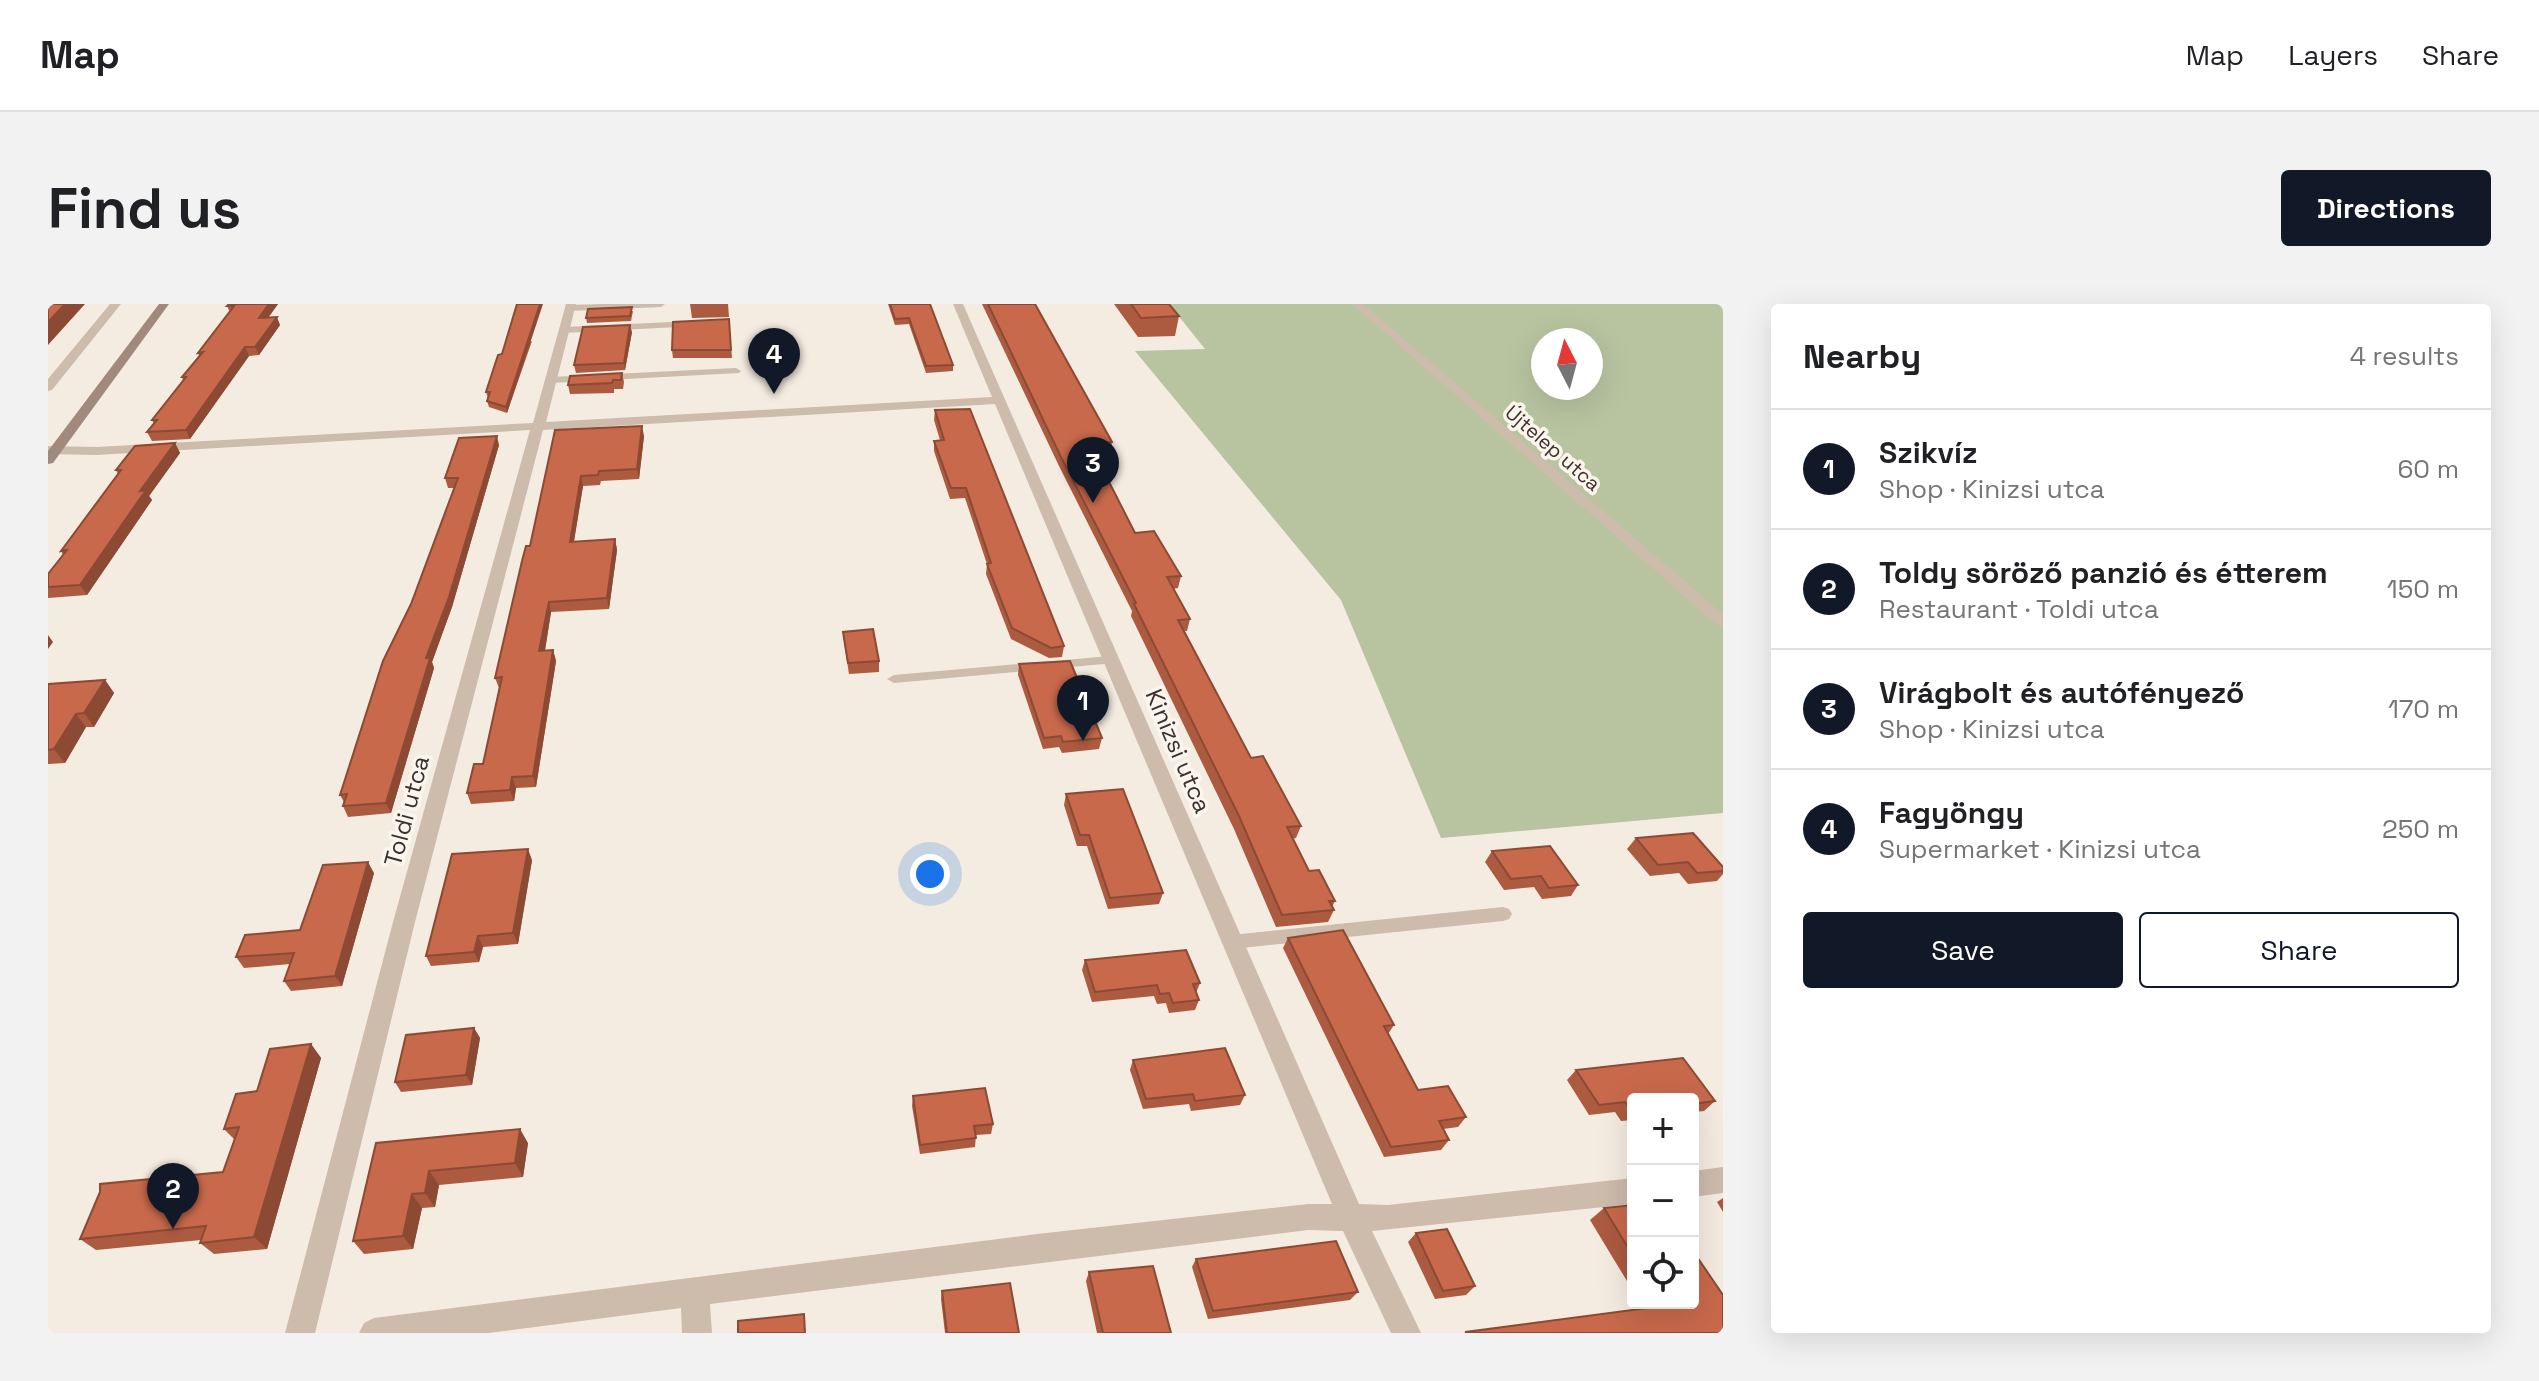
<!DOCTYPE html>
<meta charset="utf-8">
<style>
body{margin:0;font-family:"Space Grotesk",sans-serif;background:#f2f2f2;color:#202124}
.controls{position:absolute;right:24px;bottom:24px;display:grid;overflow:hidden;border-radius:8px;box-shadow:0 8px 32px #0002}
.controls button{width:72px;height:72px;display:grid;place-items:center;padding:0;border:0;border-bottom:2px solid #e0e0e0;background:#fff;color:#202124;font:40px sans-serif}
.compass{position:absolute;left:1483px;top:24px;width:72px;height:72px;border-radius:50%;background:#fff;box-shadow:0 8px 32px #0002;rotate:354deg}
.you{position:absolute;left:882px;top:570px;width:28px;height:28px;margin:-20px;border:6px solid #fff;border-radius:50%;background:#1a73e8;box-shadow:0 0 0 12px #1a73e833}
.badge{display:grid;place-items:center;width:52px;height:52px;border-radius:50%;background:#111827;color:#fff;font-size:26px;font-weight:700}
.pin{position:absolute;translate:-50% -66px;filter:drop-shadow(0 2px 4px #0008)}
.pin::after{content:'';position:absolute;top:42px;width:28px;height:24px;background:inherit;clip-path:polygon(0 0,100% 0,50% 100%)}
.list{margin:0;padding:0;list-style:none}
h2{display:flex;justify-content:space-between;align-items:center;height:104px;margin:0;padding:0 32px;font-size:34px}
h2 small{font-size:26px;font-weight:400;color:#757577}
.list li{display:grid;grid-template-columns:52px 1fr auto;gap:24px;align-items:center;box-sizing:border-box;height:120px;padding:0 32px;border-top:2px solid #e0e0e0}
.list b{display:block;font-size:30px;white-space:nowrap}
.list p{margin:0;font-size:26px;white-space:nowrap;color:#757577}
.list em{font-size:26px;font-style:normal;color:#757577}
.actions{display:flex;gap:16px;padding:24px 32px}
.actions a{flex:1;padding:18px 0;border:2px solid #111827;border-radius:8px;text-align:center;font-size:28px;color:#111827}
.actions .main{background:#111827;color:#fff}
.icon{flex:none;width:44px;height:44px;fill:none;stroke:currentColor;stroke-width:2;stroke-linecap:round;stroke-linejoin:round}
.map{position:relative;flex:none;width:1675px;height:1029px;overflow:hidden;border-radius:8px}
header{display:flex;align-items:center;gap:48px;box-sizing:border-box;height:112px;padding:0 40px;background:#fff;border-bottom:2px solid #e0e0e0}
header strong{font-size:38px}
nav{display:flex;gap:44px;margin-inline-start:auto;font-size:28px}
.intro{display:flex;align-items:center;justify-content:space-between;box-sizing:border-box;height:192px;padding:0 48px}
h1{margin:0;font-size:56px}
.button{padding:20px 36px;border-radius:8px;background:#111827;color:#fff;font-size:28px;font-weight:700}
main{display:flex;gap:48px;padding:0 48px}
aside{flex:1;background:#fff;border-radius:8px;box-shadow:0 8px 32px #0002}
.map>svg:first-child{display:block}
</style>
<header>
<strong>Map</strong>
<nav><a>Map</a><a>Layers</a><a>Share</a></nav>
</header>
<div class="intro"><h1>Find us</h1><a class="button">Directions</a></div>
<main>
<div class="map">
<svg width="1675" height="1029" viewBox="0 0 1675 1029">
<rect width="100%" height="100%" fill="#f4ebe1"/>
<path fill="#b8c4a0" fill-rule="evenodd" d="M1121,0h554v509l-282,25 -100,-238 -206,-249 70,-2zM1495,36h48v48h-48z"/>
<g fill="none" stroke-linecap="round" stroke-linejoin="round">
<path fill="#cdbbac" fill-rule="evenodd" d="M555,0h62l-4,3 -92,4 -4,-3 4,-3z
M645,17l4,3 -1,2 -132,7 -4,-3 4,-3z
M688,64l5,3 -2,2 -188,10 -5,-3 5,-3z
M1062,352l5,1 2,3 -2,3 -221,20 -7,-4 7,-4z
M1455,603l6,2 3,5 -3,5 -6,2 -271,28 -6,-2 -3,-5 3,-5 6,-2z"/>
<path fill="#cdbbac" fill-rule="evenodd" d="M62,0h11l-69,86 -4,1v-12z
M518,0h10l-30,118 446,-25 -39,-93h10l396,900 29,1 245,-27v26l-261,27 49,102h-30l-48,-102 -35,-1 -598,74 2,29h-30l-1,-25 -193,25h-129l5,-10 10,-5 663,-84 271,-30h24l-337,-800 -452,26 -128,492 -100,411h-30l108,-411 137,-492 -434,25 -48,-1v-8l48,1 437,-24z
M1304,0h11l360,310v13l-6,-2z
M1675,863v26l-30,4v-26z"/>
<path fill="#a18a7d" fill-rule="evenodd" d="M111,0h10l-116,159 -5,1v-13z"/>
</g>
<path fill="#ac5a40" d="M230,0l-10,14 12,7 -21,30 -10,1 -59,83 -38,2 -5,-9 7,-8 -2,-4 31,-40 -1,-3 17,-21 -1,-3 32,-41 -3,-6z
M642,0h38l1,13 -37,1z
M840,0h42l23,61v6l-27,2 -17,-49 -14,1z
M934,0h53l77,138 -2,11 -15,1 40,79 46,43 -3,12 -5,1 17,30 -3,12h-3l67,127 50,68 -5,12 -4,1 17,32 26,30 -3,6 2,3 -6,12 -52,5 -42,-98 -103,-213 1,-5 -73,-145z
M1066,0h55l10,12 -4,20 -37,1z
M585,7l-2,10 -44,2 -1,-5z
M681,15l3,39h-59l-1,-8z
M584,28l-7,38 -49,3 -2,-8z
M484,37l-25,72 -18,-6 -2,-6 1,-3 -2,-6 16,-38z
M574,69l2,9 -1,7h-9v4l-44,1 -2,-9z
M887,106l129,236 -2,11 -13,1 -38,-19 -25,-65 1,-10 -22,-66 -15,1 -16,-48v-10l6,-1 -6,-20z
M507,126l89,6 -5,43 -38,2 -1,4 -17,1 -9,56 41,-3 2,11 -8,59 -58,3 -6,39 8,-1 3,11 -20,126 -20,1 -2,13 -43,3 -4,-11 16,-29 16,-76 -4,-10 35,-132z
M127,139l5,10 -31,43 3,4 -65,95 -39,3v-24l15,-19 -2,-4 57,-77 -2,-4z
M451,141l-47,162 -20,55 2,6 -43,145 -43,4 -5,-11 1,-4 -4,-7 114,-307h-6l-3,-10z
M795,328l36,29v11l-30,2 -5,-32z
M971,360l83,74 -3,11 -37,4 -3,-6 -16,2 -25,-74z
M57,376l9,13 -20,34h-8l-21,36 -17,1v-80z
M1018,490l97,99 -4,11 -51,5 -21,-63h-10l-13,-41z
M1588,534l87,29v7l-6,7 -29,3 -9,-11 -29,3 -23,-27z
M1444,547l86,34 -7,11 -29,3 -8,-12 -30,3 -19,-28z
M484,556l-14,84 -35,3 -4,15 -48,4 -5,-10z
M326,569l-32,113 -51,5 -7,-10 6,-17 -46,4 -8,-11 64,-27z
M1240,634l106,87 -6,9 30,56 48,27 -8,10 -15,2 6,11 -8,10 -57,7 -101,-209z
M1037,656l115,23 -4,10 3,7 -4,10 -26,3 -3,-10 -9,1 -3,-8 -62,6 -10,-32z
M426,724l6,10 -8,47 -71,7 -6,-10z
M263,740l10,14 -54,191 -53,5 -14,-11 1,-3 -105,10 -16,-11 20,-47 123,-20 12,-32 -11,-11 33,-38z
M1085,756l112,35 -5,10 -49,6 -2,-7 -46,5 -13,-39z
M1528,766l139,31 -11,10 -11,1v-13h-60v21l-12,1 -6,-9 -26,3 -22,-35z
M865,792l80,28 -2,10 -15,1 -1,12 -55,7 -8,-48z
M328,839h152l-5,34 -84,8 -4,22 -13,1 -9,41 -49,5 -11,-13z
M1675,894v14l-6,-10z
M1585,901v86l-43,-71 14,-12z
M1368,929l59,53 -9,9 -31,4 -27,-57z
M1148,955l162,33 -8,8 -142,19 -16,-52z
M1041,968l82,61h-74l-11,-52z
M894,987l77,42h-74l-4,-34z
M1592,999h53l30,30h-259l2,-1 178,-24z"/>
<path fill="#8c4a34" d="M17,0h20l-37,41v-23z
M221,0h9l-16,22 -3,-8z
M492,0h3l-36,109 -1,-6z
M229,13l3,8 -21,30 -4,-8z
M582,21l2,7 -7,38 -1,-7z
M197,43l4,9 -59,83 -4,-9z
M594,122l2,10 -5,43 -2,-10z
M449,132l2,9 -47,162 -20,55 2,6 -43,145 -5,-10 40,-145z
M127,139l5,10 -31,43 3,4 -65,95 -7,-10 60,-94z
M533,172l2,10 -11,66 -2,-10z
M567,235l2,11 -8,59 -2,-11z
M501,298l2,10 -8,50 -4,-11z
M0,331l5,7 -5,7z
M505,346l3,11 -20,126 -3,-11z
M57,376l9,13 -20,34 -10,-14z
M28,410l10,13 -21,36 -11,-14z
M464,473l4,11 -2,13 -4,-11z
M480,545l4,11 -14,84 -5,-11z
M320,558l6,11 -32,113 -7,-10z
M430,632l5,11 -4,15 -5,-10z
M426,724l6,10 -8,47 -6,-10z
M263,740l10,14 -54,191 -13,-12z
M472,825l8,14 -5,34 -8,-14z
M381,867l10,14 -4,22 -10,-14z
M364,890l10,14 -9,41 -10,-13z"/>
<path fill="#c8694b" stroke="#8c4a34" stroke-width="2" d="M0,0h17l-17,18z
M181,0h40l-10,14 18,-1 -22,30h-10l-59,83 -39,2 10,-12h-5l34,-43h-4l21,-25 -5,1 36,-47h-7z
M469,0h23l-34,103 -19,-6 3,-9h-4l12,-37 4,-1z
M842,0h40l23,61 -27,1 -17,-48 -14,1z
M940,0h47l77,138 -23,2 14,26 32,63 19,-2 27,45 -14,1 23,42 -12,1 73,138 12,-2 38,70 -14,1 22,44 10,-1 16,31h-6l5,9 -52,5 -43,-99 -105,-212 2,-1 -76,-148z
M1083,0h38l10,12 -38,2z
M584,3l-2,9 -44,2 2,-9z
M681,15l2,31h-59l1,-28z
M582,21l-6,38 -50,2 9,-38z
M574,69l-1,7h-8l-1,3 -44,2 2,-9z
M922,105l94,237 -13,2 -39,-20 -25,-64 4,-1 -25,-75h-15l-17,-47 10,-1 -9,-30z
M594,122l-5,43 -38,2 -1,4 -17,1 -11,66 45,-3 -8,59 -58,4 -10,49 14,-1 -20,126 -21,1 -2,13 -43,3 7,-29h9l19,-87 -7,1 27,-117 4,-15h4l25,-116z
M449,132l-48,161 -23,61h4l-44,145 -43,3 4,-12 -7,1 43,-134 28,-57 47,-126h-13l14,-40z
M127,139l-35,48 6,-1 -66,95 -32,2v-13l19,-24 -6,1 60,-81h-5l19,-24z
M825,325l6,32 -31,2 -5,-31z
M1022,357l32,77 -39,4 -2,-6 -17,2 -25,-74z
M57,376l-21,33 -8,1 -22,35 -6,1v-66z
M1075,485l40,104 -53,5 -21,-63h-9l-14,-41z
M1645,529l30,34v4l-26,2 -9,-11 -30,3 -22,-27z
M1502,542l28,39 -29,3 -8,-12 -30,3 -19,-28z
M480,545l-15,84 -35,3 -4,16 -48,4 26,-102z
M320,558l-33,114 -51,5 10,-28 -58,4 9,-22 55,-5 23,-65z
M1295,626l51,95 -10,1 34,64 30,-4 18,31 -27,4 10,19 -58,7 -103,-209z
M1138,646l14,33 -7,1 6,16 -26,3 -4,-10 -9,1 -3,-9 -62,7 -10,-32z
M426,724l-8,47 -71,7 11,-47z
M263,740l-57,193 -54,6 6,-17 -126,13 20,-47v-8l123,-12 16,-45 -15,2 12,-35 21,-3 13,-42z
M1177,744l20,47 -50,6 -2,-7 -47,5 -13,-39z
M1635,754l32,43 -22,3v-5h-60v12h-2l-6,-9 -26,3 -23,-35z
M937,784l8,36 -19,2 2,12 -56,7 -7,-49z
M472,825l-5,34 -86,8 -4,22 -13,1 -9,42 -50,5 23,-98z
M1585,901v51l-29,-48z
M1399,925l28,57 -32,5 -27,-58z
M1288,937l22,51 -145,19 -17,-52z
M1645,947l30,44v38h-257v-1l197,-26 -2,-3h32z
M1105,962l18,67h-68l-14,-61z
M962,979l9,50h-72l-5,-42z
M756,1010l1,19h-67v-12z"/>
<g text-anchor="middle" stroke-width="7" stroke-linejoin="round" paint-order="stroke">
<g font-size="20" fill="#3b302b" stroke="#fbf5ee">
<text transform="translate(1505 144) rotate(41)" y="7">Újtelep utca</text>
</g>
<g font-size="24" fill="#3b302b" stroke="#fbf5ee">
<text transform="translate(1130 447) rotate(67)" y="8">Kinizsi utca</text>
<text transform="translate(359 507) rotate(-75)" y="8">Toldi utca</text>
</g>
</g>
</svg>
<div class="controls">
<button>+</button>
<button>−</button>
<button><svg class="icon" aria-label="locate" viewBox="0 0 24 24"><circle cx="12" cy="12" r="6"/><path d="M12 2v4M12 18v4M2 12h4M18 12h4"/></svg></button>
</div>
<svg class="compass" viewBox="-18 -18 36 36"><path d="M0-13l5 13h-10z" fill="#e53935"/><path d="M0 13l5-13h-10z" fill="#757577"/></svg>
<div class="you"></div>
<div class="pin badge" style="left:1035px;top:437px">1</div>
<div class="pin badge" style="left:125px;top:925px">2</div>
<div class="pin badge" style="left:1045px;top:199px">3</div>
<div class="pin badge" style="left:726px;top:90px">4</div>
</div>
<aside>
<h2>Nearby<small>4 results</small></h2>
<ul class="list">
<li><span class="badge">1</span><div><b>Szikvíz</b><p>Shop · Kinizsi utca</p></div><em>60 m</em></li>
<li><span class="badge">2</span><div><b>Toldy söröző panzió és étterem</b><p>Restaurant · Toldi utca</p></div><em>150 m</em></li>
<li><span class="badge">3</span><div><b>Virágbolt és autófényező</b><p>Shop · Kinizsi utca</p></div><em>170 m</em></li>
<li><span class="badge">4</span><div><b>Fagyöngy</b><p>Supermarket · Kinizsi utca</p></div><em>250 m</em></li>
</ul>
<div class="actions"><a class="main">Save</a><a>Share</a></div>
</aside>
</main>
